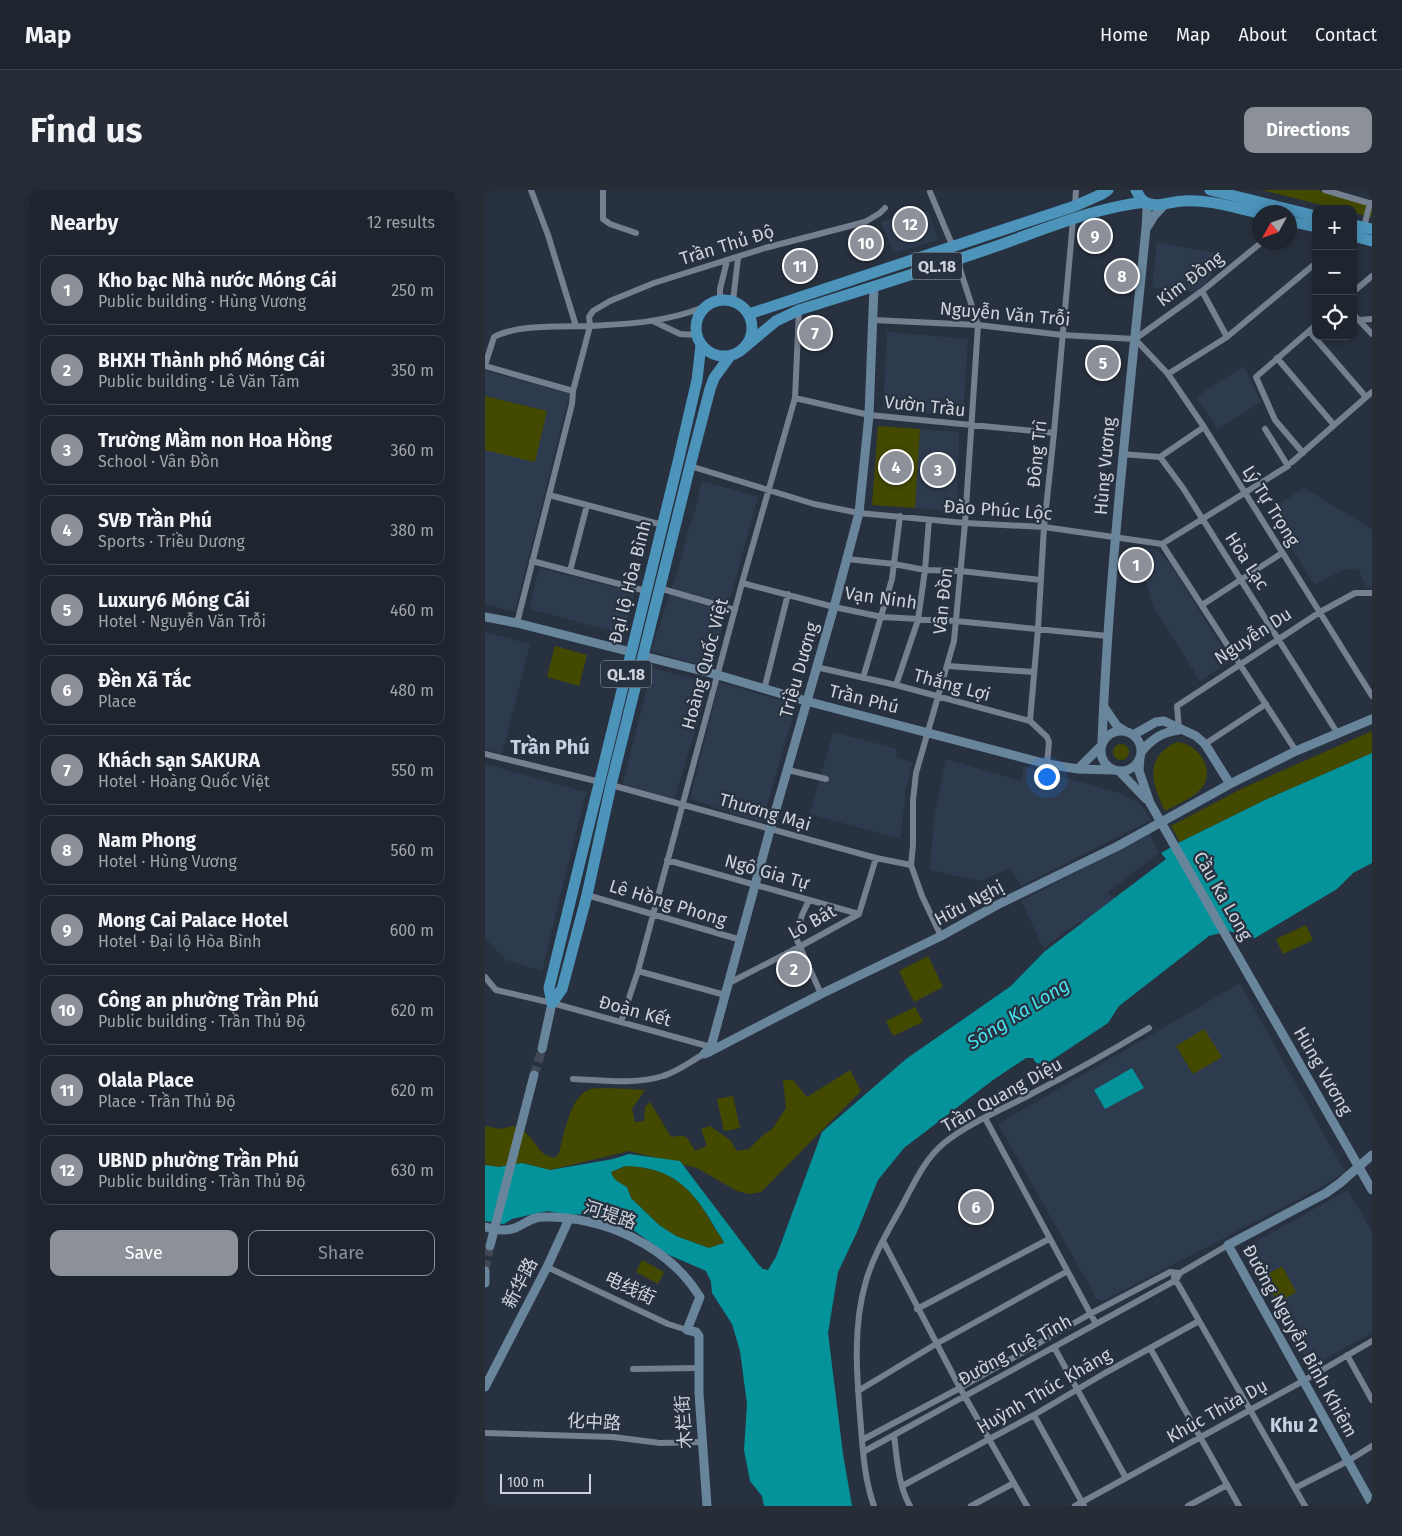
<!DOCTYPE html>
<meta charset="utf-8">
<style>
body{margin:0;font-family:"Fira Sans","Noto Sans SC",sans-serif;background:#262d37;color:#f1f3f6}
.controls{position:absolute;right:15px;top:15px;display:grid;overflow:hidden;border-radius:10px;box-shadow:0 2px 12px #0003}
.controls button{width:45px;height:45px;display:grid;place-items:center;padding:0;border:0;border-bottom:1px solid #3c424b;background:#1e252f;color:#f1f3f6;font:25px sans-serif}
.compass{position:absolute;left:767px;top:15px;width:45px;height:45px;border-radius:50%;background:#1e252f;box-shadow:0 2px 12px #0003;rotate:230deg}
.scale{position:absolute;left:15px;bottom:12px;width:91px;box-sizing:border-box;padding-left:5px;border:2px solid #cdd3dc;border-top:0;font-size:14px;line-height:18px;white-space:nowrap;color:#cdd3dc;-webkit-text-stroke:4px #28313f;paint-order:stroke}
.you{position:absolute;left:561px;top:586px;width:18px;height:18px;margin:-12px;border:4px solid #fff;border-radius:50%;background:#1a73e8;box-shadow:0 0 0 8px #1a73e833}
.badge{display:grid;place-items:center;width:32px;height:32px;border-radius:50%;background:#8c9099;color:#fff;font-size:16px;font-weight:700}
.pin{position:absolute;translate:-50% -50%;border:2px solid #fff;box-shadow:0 1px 5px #0006}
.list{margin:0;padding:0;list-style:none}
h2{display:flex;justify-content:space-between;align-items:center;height:65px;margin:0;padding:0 20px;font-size:21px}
h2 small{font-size:16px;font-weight:400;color:#a1a5aa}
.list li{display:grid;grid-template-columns:32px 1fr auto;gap:15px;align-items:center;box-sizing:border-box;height:70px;margin:0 10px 10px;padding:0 10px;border:1px solid #3c424b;border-radius:10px}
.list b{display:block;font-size:19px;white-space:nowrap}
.list p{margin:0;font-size:16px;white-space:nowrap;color:#a1a5aa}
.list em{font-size:16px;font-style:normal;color:#a1a5aa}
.actions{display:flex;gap:10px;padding:15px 20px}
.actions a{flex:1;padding:11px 0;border:1px solid #8c9099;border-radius:10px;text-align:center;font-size:18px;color:#8c9099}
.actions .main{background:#8c9099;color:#fff}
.icon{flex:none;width:28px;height:28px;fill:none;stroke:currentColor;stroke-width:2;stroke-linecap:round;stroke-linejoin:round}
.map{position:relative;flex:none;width:887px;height:1316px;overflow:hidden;border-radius:10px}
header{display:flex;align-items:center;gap:30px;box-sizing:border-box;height:70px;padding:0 25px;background:#1e252f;border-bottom:1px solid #3c424b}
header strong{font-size:24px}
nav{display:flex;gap:28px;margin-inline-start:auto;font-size:18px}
.intro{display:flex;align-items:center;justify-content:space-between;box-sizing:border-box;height:120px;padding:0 30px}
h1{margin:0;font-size:35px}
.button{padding:12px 22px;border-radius:10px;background:#8c9099;color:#fff;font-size:18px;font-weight:700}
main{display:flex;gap:30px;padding:0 30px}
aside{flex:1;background:#1e252f;border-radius:10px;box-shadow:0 2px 12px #0003}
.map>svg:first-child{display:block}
</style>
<header>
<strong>Map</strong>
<nav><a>Home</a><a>Map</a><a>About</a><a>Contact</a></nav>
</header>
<div class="intro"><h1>Find us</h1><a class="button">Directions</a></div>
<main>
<aside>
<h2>Nearby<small>12 results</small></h2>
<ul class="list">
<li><span class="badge">1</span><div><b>Kho bạc Nhà nước Móng Cái</b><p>Public building · Hùng Vương</p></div><em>250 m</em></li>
<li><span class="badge">2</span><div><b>BHXH Thành phố Móng Cái</b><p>Public building · Lê Văn Tám</p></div><em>350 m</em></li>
<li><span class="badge">3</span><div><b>Trường Mầm non Hoa Hồng</b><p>School · Vân Đồn</p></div><em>360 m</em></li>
<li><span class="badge">4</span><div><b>SVĐ Trần Phú</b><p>Sports · Triều Dương</p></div><em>380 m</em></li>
<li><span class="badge">5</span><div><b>Luxury6 Móng Cái</b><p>Hotel · Nguyễn Văn Trỗi</p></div><em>460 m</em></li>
<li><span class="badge">6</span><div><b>Đền Xã Tắc</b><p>Place</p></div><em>480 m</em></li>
<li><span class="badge">7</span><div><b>Khách sạn SAKURA</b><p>Hotel · Hoàng Quốc Việt</p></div><em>550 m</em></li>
<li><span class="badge">8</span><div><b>Nam Phong</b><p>Hotel · Hùng Vương</p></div><em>560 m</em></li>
<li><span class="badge">9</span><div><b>Mong Cai Palace Hotel</b><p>Hotel · Đại lộ Hòa Bình</p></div><em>600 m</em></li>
<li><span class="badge">10</span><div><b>Công an phường Trần Phú</b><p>Public building · Trần Thủ Độ</p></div><em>620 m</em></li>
<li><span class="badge">11</span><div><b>Olala Place</b><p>Place · Trần Thủ Độ</p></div><em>620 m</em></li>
<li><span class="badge">12</span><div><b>UBND phường Trần Phú</b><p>Public building · Trần Thủ Độ</p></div><em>630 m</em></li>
</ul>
<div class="actions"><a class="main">Save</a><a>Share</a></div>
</aside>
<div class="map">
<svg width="887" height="1316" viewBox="0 0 887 1316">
<rect width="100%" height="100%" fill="#28313f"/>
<path fill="#2e3b4e" d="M429,22h15l9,28 -44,13 -13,-31z
M672,52l56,11 -1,22 -15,17 -45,-4z
M402,142l81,7 -5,77 -80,-6z
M759,176l17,36 -43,27 -22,-32z
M0,181l84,22v2l-54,217 -30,-8z
M435,239l39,3 -2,79 -42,-3z
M217,291l56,16 -47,171 -60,-17 28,-85 11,-42 3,-5z
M819,298l68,41v58l-6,-1 -8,-17 -16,1 -27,15 -48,-73z
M643,357l29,3 13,14 61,97 -31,20 -47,-75 -7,-24 -21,-2z
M54,378l96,24 -11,42 -95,-25z
M0,442l45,12 -28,110 -17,-5z
M167,478l57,15 -35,118 -52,-15z
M234,492l77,23 -34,118 -72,-24z
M348,542l64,17 -1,8 17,5 -8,29v10l-5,38 -90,-25z
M461,569l75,22 3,-15 98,28 18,10 11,16 -130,66 -10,-18 -31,13 -50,-11 4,-52z
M0,574l101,28 -44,179 -36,-11 -21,-22z
M665,644l9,19 -51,39 1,3 7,2 -71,54 -24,-50z
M755,793l105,189 -25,16 -217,113 -6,-2 -99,-175z
M863,1000l24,42v101l-61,34 -67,-119z"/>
<path fill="#444900" d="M777,0h55l55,16v11l-19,-4v-4h-15z
M0,206l62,15 -12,51 -50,-12z
M393,236l42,3 -5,79 -43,-3z
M70,456l32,9 -8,31 -32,-9z
M887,541v22l-105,46 -87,43 -9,-16 72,-38z
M692,552c22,1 41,31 22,49 -9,8 -23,14 -34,20 -13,-27 -22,-54 12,-69z
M628 562a8 8 0 1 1 16 0a8 8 0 1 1-16 0Z
M821,735l7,15 -30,14 -7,-15z
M443,766l15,31 -29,15 -15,-31z
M430,817l8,15 -30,14 -7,-15z
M719,839l18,28 -29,17 -17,-28z
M365,880l11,21 -100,101 -12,2 -12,-3 -40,-23 -68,-17 -79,19 -28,-7 -23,4 -14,-2v-39l16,3 12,-3c4,2 11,4 14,8 11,10 10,20 28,24l4,-5c5,-18 11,-57 31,-64 6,-2 45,0 55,1l-13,19 3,13 9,-1 1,-14 5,-5 21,35c17,-3 16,0 24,14l12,-5 -6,-17 9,-3 20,14 7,11 12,-2 12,-12 12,-9 13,-20 -3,-28h10l14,17z
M248,906l7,32 -16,3 -7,-32z
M140,976c47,1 67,22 89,61 3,5 8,10 10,16l-15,5 -33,-12 -17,-11 -28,-27 -4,-11c-7,-4 -14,-7 -16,-15z
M157,1070l22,12 -6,12 -22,-12z
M797,1076l14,26 -18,11 -15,-26z"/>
<path fill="#05939b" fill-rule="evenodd" d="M887,563v110l-19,10 -16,16 -82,49 -27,-7 -19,5 -90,70 -11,17 -62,41 -10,-1 -3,-5h-7l-33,22 -89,68 -26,32 -21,52 -19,40 -10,61 15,121 9,52h-88l-2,-10 -12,-15 -6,-31 3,-46 -7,-53 -8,-27 -20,-31 -1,-11 -5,-11 -39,-17 -41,-29 -22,-8 -18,-3 -18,1 -21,-4 -35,8 -8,5 -19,-3v-56l14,2 23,-4 28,7 63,-11 16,-5 51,7 78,103 5,5 5,1 8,-13 46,-125 84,-73 105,-73 35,-36 120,-91 -5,-6 19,-11 87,-43zM140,976c47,1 67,22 89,60 3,6 8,11 10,17l-15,5 -33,-12 -17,-11 -28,-27 -4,-11c-7,-4 -14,-7 -16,-15z
M647,878l12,20 -39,21 -11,-19z"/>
<path fill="#28313f" d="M595,731l2,2 -37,28v-4z"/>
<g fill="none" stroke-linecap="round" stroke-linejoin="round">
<path stroke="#414957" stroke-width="9" stroke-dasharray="9 4.5" stroke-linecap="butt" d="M49,885l8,-26
M0,1079l5,-23"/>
<path stroke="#747f8f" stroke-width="6" d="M46,0l17,45 28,91
M118,0v29l7,5 26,9
M840,0l47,14
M445,2l23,55
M590,16l1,-16
M879,37l6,-24
M717,101l25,46
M868,102l19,-16
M235,109v-10l7,-28
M248,111l5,-43
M868,124l19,20
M388,130l105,5 84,10 73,4
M874,130l13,-1
M168,131l27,13 16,1
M824,141l57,66
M650,149l33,35 36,53 168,269
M650,149l67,-48 60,-49
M792,168l57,67
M0,175l9,-28c23,-13 70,-10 96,-11 39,-2 77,-4 114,-19
M0,176l88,25
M683,184l59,-37 89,-74
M310,208l74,17 185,18
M818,263l-28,-33 -19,-43 60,-52
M637,264l38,3 23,31 155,246
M675,267l44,-30
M807,272l80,-70
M205,276l124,38 45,9 106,10 79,4 118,17 126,-78 -23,-37
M64,305l114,30
M677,354l134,207
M362,369l47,5 31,6 36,1 80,9
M47,371l114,30
M85,381l17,-66
M257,393l92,24 48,10 74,4 152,15
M174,398l76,22
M717,415l80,-52
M32,433l55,-219 1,-13 17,-65 -1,-9 4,-6 17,-10 44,-18 111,-35 100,-26 15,-9 5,-5
M463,476l86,6
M331,477l80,18 134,36 17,16 2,5 -2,22
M378,488l29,-99 8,-63
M411,495l22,-65 7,-50 4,-50
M279,500l24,-96
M545,531l8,-92 6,-102 10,-94 19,-213
M694,540l-2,-24 143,-94 35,-19h17
M720,554l61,-40
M0,564l115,28
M303,580l38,9
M126,595l265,73 35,7
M182,670l192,54
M102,705l154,45
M324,710l-7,15 -6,23 25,56
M456,746l-19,-40 -11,-31 2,-20v-45l3,-27 38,-132 11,-118 13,-198 -21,-65
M153,781l87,24
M0,787l11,13 56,13 159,44
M244,793l70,-36 60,-33 17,-56
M136,832l17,-51 104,-388 53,-185 4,-88
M88,889c29,1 62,6 90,-3 14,-4 28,-15 41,-22
M500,928l111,206
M398,1051l77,147 67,118
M62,1077l121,57 19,6
M689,1087l131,229
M432,1119l132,-70
M569,1157l72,131
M665,1158l89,158
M862,1165l25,45
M148,1179l65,-1
M373,1201l78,-47 130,-72
M549,1225l50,91
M0,1243l128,4 47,6 41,-1
M409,1245c3,23 4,50 16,71
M377,1250l98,-52 130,-74 80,-42 10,1
M378,1262l313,-172 4,-7 48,-28
M417,1296l132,-71 71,-42 94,-52
M810,1298l53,-27 24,-15
M389,1316c-9,-25 -11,-52 -13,-78 -4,-49 -9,-100 5,-147 8,-28 24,-53 38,-79 11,-21 21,-43 40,-59 26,-21 60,-34 89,-50 39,-20 78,-42 116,-65
M486,1316l43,-23
M590,1316l228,-125 69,-40
M703,1316l39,-21"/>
<path stroke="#68859c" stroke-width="9" d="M663,36l6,-10 12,-13
M0,427l32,6 114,29
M158,466l75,19 88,26 241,63 31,5 36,1
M619,517l13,19 8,5
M616 561a20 20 0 1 1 40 0a20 20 0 1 1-40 0Z
M648,545l23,-13 8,-1 32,15 9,8 25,40
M617,552c7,-172 27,-343 44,-514l1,-18 -2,-8
M656,562c11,-13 21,-20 38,-22
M655,567l-1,14 11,32 222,387
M593,579l23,-23
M635,582l26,27
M57,859l10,-46
M222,863l114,-59 120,-58 56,-31 121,-59 112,-62 66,-33 76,-32
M219,864l7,-7 59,-217 64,-223 25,-94 10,-98 5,-129
M887,965l-32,28 -14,10 -98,52 144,259
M0,1037c10,2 20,5 30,1 10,-4 16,-11 28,-11 60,-1 125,28 157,80l-13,33 9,2 3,4v57l8,113
M5,1056l44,-171
M0,1081v12
M0,1197l62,-120 22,-48"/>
<path stroke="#4d94bb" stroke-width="11" d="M651,0c2,4 5,10 9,12 11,7 26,-1 38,-1 26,-2 52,7 76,12
M725,0l106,26
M804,31l27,6
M868,35l19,4
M868,46l19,5
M211 138a28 28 0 1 1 56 0a28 28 0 1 1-56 0Z
M264,124l326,-108 27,-12 6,-4
M255,161l36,-30 23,-11c63,-20 126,-39 189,-61 50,-17 103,-41 157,-47
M67,813l-3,-15 129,-526 19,-82 4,-35
M67,813l10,-14 25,-94 24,-110 79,-319 20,-77 4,-11 16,-22"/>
</g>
<g text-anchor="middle" stroke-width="4.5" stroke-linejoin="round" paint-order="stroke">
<g fill="#28313f" stroke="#9ca2ad" stroke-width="1">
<rect x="427" y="62.5" width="50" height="27" rx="4"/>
<rect x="116" y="470.5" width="50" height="27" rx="4"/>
</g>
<g font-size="16" font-weight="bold" fill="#cdd3dc">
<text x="452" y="82">QL.18</text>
<text x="141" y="490">QL.18</text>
</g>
<g font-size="18" fill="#cdd3dc" stroke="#28313f">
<text transform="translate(242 55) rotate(-17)" y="6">Trần Thủ Độ</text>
<text transform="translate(705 89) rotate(-37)" y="6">Kim Đồng</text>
<text transform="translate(520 124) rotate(5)" y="6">Nguyễn Văn Trỗi</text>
<text transform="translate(440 216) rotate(6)" y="6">Vườn Trầu</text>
<text transform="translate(552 264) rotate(-84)" y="6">Đông Trì</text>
<text transform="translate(620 276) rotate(-85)" y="6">Hùng Vương</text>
<text transform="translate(786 316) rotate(58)" y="6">Lý Tự Trọng</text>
<text transform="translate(513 320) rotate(4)" y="6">Đào Phúc Lộc</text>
<text transform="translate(762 371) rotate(57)" y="6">Hòa Lạc</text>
<text transform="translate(145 392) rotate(-76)" y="6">Đại lộ Hòa Bình</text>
<text transform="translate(396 408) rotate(8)" y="6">Vạn Ninh</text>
<text transform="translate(458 411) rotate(-84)" y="6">Vân Đồn</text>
<text transform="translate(768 446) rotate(-33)" y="6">Nguyễn Du</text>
<text transform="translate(220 474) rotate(-75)" y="6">Hoàng Quốc Việt</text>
<text transform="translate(314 480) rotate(-74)" y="6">Triều Dương</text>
<text transform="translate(467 495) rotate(15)" y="6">Thắng Lợi</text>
<text transform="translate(379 509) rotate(14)" y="6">Trần Phú</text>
<text transform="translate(280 622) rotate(16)" y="6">Thương Mại</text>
<text transform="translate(282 682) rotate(16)" y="6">Ngô Gia Tự</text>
<text transform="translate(738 706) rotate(60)" y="6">Cầu Ka Long</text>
<text transform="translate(183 713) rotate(17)" y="6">Lê Hồng Phong</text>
<text transform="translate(484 713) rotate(-28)" y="6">Hữu Nghị</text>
<text transform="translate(327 732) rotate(-29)" y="6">Lò Bát</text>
<text transform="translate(150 821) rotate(15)" y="6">Đoàn Kết</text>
<text transform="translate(838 881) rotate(60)" y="6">Hùng Vương</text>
<text transform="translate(517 905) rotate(-29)" y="6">Trần Quang Diệu</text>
<text transform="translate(125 1025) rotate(18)" y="6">河堤路</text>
<text transform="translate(35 1093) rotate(-63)" y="6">新华路</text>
<text transform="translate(145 1098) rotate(25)" y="6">电线街</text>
<text transform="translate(815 1151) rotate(61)" y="6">Đường Nguyễn Bỉnh Khiêm</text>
<text transform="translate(530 1160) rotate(-29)" y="6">Đường Tuệ Tĩnh</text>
<text transform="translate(559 1201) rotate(-30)" y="6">Huỳnh Thúc Kháng</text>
<text transform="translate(732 1221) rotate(-29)" y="6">Khúc Thừa Dụ</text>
<text transform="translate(109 1232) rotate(3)" y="6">化中路</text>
<text transform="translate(199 1232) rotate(-94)" y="6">木栏街</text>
</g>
<g font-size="19" font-style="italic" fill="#48e2ec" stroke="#28313f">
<text transform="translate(533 823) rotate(-32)" y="7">Sông Ka Long</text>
</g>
<g font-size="19" font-weight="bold" fill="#c5d0e3" stroke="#28313f">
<text x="809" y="1242">Khu 2</text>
</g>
<g font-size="20" font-weight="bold" fill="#c5d0e3" stroke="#28313f">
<text x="65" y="564">Trần Phú</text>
</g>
</g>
</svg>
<div class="controls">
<button>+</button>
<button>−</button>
<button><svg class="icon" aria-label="locate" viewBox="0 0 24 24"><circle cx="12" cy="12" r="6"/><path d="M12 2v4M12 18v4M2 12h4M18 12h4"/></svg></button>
</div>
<svg class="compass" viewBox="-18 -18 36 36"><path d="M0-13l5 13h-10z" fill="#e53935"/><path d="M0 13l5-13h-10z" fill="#a1a5aa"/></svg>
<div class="scale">100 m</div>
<div class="you"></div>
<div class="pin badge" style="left:651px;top:375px">1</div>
<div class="pin badge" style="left:309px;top:779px">2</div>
<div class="pin badge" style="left:453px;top:280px">3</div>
<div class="pin badge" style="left:411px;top:277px">4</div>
<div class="pin badge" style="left:618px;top:173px">5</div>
<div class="pin badge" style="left:491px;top:1017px">6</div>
<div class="pin badge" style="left:330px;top:143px">7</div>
<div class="pin badge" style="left:637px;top:86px">8</div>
<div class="pin badge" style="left:610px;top:46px">9</div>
<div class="pin badge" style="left:381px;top:53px">10</div>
<div class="pin badge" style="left:315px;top:76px">11</div>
<div class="pin badge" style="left:425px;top:34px">12</div>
</div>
</main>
